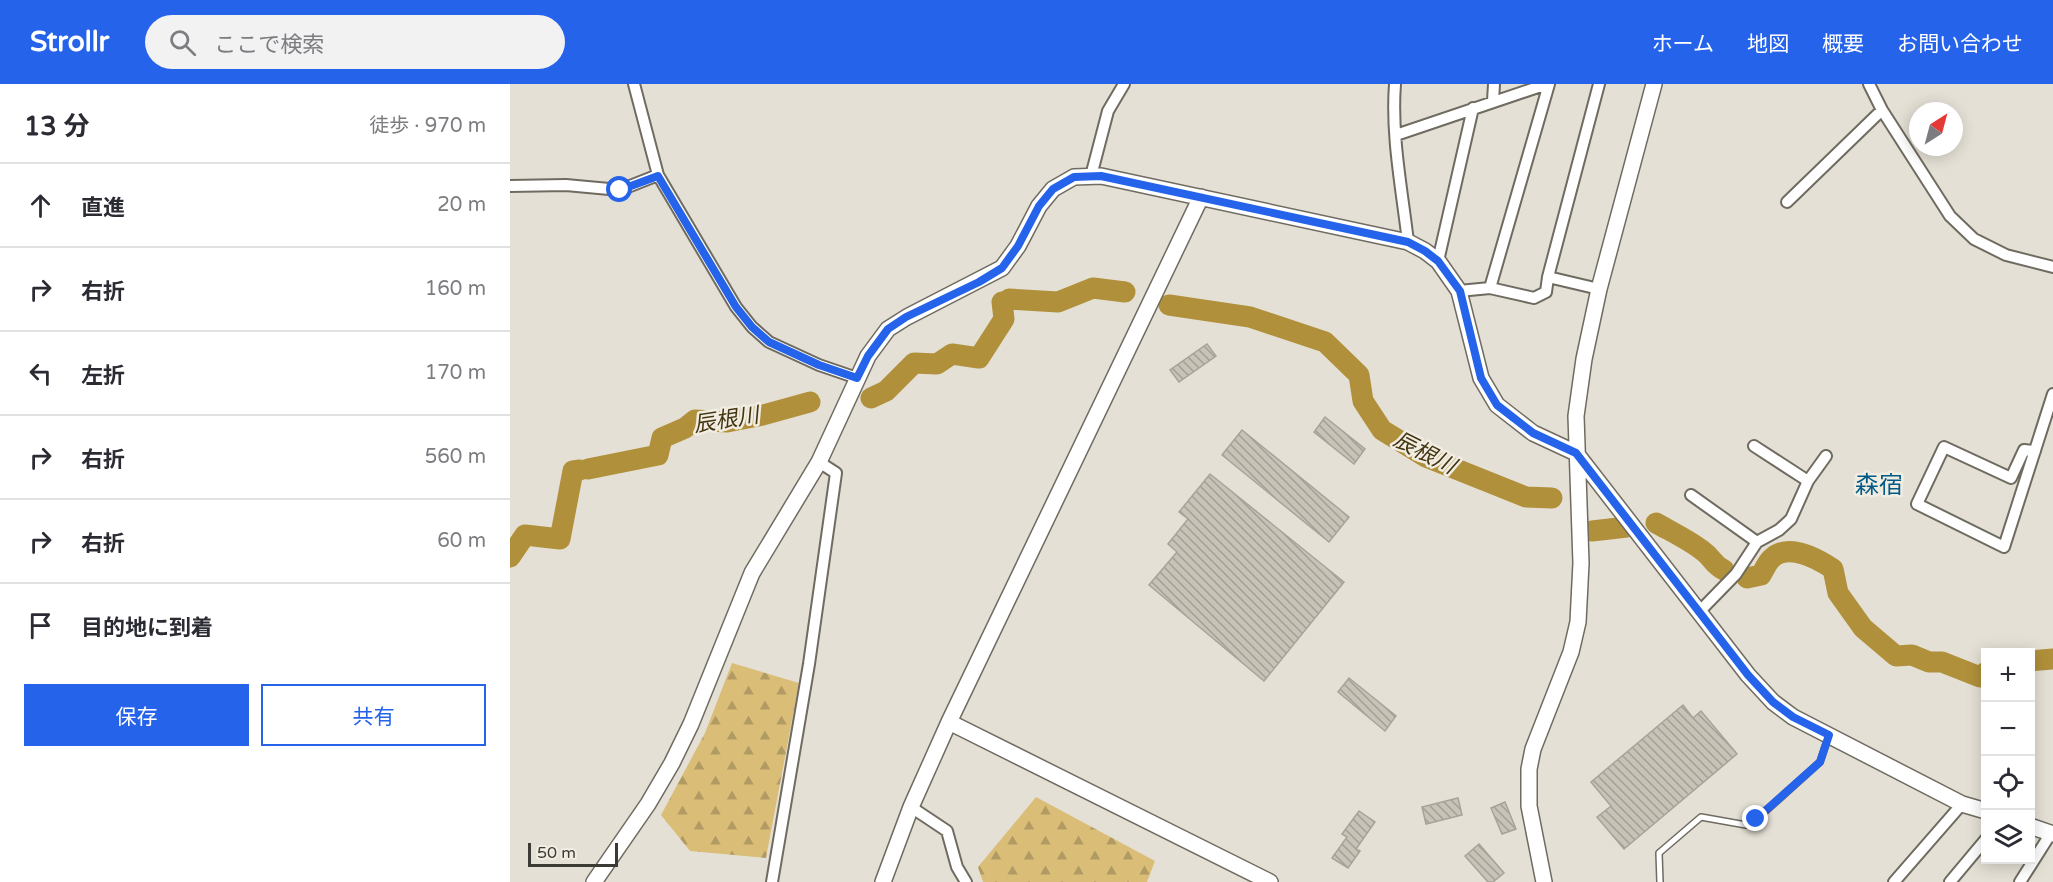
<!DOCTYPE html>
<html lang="ja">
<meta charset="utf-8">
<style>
body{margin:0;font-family:"Varela Round","Noto Sans JP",sans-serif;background:#f2f2f3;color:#2b2b33}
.controls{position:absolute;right:18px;bottom:18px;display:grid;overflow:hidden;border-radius:0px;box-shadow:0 3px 15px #0003}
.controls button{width:54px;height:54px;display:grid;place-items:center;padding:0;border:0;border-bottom:2px solid #e1e1e2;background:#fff;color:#2b2b33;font:30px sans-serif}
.compass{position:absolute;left:1399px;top:18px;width:54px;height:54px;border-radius:50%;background:#fff;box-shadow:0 3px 15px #0003;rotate:36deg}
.scale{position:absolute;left:18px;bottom:15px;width:90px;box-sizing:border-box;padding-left:6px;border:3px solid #3b3a35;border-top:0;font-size:16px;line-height:21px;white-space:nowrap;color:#3b3a35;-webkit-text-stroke:4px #f2ede2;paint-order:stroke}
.stop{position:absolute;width:18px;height:18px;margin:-14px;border:4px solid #2563eb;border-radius:50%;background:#fff}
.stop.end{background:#2563eb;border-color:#fff;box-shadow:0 2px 6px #0008}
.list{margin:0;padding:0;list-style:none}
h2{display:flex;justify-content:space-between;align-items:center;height:78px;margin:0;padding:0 24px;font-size:26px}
h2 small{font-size:20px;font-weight:400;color:#7c7c81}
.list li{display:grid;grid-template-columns:39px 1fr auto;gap:18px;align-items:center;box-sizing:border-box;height:84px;padding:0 24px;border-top:2px solid #e1e1e2}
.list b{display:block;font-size:22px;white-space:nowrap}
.list em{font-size:20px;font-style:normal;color:#7c7c81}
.actions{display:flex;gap:12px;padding:18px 24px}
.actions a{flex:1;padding:14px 0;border:2px solid #2563eb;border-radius:0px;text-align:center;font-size:21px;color:#2563eb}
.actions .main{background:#2563eb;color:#fff}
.icon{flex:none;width:33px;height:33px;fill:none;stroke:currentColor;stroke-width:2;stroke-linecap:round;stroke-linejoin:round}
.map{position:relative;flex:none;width:1543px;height:798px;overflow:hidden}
header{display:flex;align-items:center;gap:36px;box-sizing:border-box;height:84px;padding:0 30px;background:#2563eb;color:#fff}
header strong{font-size:28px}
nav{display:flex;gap:33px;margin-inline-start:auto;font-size:21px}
.search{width:420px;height:54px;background:#f2f2f3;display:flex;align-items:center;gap:15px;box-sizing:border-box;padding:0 21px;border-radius:33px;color:#7c7c81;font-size:22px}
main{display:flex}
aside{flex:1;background:#fff}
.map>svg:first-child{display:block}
</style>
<header>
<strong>Strollr</strong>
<div class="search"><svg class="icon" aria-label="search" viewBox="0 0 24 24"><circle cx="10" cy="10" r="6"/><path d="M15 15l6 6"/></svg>ここで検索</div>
<nav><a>ホーム</a><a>地図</a><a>概要</a><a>お問い合わせ</a></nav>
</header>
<main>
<aside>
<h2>13 分<small>徒歩 · 970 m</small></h2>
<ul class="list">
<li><svg class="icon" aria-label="ahead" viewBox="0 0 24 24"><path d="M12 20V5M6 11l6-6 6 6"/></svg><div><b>直進</b></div><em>20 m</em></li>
<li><svg class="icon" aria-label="right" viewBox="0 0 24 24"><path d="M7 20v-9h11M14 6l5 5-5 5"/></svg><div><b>右折</b></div><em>160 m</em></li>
<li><svg class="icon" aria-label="left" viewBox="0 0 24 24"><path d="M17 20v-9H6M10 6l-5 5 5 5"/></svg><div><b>左折</b></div><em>170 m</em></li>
<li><svg class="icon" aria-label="right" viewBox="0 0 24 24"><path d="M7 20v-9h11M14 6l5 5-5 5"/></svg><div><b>右折</b></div><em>560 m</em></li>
<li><svg class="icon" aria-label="right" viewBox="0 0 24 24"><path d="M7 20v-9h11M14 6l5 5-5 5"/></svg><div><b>右折</b></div><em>60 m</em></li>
<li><svg class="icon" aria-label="arrive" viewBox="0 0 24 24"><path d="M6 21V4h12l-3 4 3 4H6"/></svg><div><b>目的地に到着</b></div></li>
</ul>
<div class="actions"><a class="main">保存</a><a>共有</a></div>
</aside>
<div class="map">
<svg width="1543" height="798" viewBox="0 0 1543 798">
<defs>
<pattern id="forest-firs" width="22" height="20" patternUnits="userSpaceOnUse" patternTransform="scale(1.5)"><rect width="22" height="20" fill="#dabe78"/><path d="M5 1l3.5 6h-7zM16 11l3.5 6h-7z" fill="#b29b63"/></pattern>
<pattern id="building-back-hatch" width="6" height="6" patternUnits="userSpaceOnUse" patternTransform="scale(1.5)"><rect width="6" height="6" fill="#c7c3b7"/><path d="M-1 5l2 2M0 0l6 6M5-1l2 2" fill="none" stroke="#a39f96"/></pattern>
</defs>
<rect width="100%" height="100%" fill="#e5e0d5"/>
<path fill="url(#forest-firs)" d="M222,579l67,20 -33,175 -76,-7 -29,-36 44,-82z
M526,713l119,64 -8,21h-164l-5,-15z"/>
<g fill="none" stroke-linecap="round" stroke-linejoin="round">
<path stroke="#b0903a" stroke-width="21" d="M499,215l49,3 35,-14 32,4
M659,221l81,12 75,25 34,33 4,26 19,29 44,27 100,40 26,1
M361,314l15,-7 28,-28 23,1 15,-10 27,4 25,-39 -2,-17
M78,385l70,-14 4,-17 23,-10 10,-8 32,2 36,-7 47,-13
M1146,439c16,9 33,17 47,28 10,7 9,13 21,19
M1082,447l35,-4
M0,473l15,-22 35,4 13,-68 7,-1
M1237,494l14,-3c3,-5 6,-12 10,-16 17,-17 47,0 62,10l5,24 25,35 33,28 16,-1 17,7h13l38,15 6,-5
M1520,577l23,-2"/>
</g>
<path fill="url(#building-back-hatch)" stroke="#a7a398" stroke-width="1.5" d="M697,260l9,12 -37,26 -9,-12z
M815,333l40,32 -11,15 -40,-32z
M732,346l107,87 -20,25 -107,-87z
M700,390l134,108 -80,99 -115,-96 28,-33 -9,-8 20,-25 -9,-7z
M839,594l47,38 -11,15 -47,-39z
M1173,621l10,13 8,-7 36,43 -113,95 -27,-32 14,-11 -20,-24z
M948,714l4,17 -36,9 -4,-17z
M995,718l11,27 -14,5 -11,-26z
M849,727l16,11 -19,27 4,2 -12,17 -16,-10 15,-21 -5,-3z
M969,760l25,29 -11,9h-5l-23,-26z"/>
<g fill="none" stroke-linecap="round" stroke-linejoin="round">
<g stroke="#6f6b60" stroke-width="8">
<path id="lane" d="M1150,798l-1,-29 42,-36 45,8 11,-6 63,-57 8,-24"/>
</g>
<g stroke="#6f6b60" stroke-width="14">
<path id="street" d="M124,0l24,91 78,132 16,20 17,15 50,23 38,13
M885,0c-4,52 7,106 13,158
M1359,0l13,26 68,106 24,23 32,16 47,12
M983,17l1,-17
M886,51l151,-51
M581,92l17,-65 16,-27
M0,102l56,-1 54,5 38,-15
M1277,118l95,-92
M928,177l35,-153
M1038,193l51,12
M980,204l59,-204
M949,207l31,-3 44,10 12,-6 2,-15 51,-193
M1244,362l54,35
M1525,367l-11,-1 -13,28 -67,-31 -27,57 87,43 49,-153
M1181,411l66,47
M1189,528l37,-38 21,-32 22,-12 12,-11 17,-38 18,-25
M401,723l36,24 10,36 9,15
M262,798l37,-218 27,-191 -17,-11
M1384,798l68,-78
M1440,798l36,-43
M1510,798l31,-49"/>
</g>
<g stroke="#6f6b60" stroke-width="18">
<path id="secondary" d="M439,638l252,-525
M1520,742l23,8
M84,798l54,-78 24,-41 19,-39 61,-151 67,-111 49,-106 20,-27 19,-12 95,-49 16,-22 21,-40 14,-17 21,-12 27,-1 307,66 17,9 13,10 21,30 22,87 16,27 36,28 43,20 172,222 25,27 20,15 169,87 24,7
M373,798l28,-75 38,-85 321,160
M1034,798l-15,-76v-37l4,-20 38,-97 7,-30 3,-59 -5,-147 8,-57 15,-70 55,-205"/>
</g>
<use href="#lane" stroke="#fff" stroke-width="5"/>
<use href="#street" stroke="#fff" stroke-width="10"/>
<use href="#secondary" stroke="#fff" stroke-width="15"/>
</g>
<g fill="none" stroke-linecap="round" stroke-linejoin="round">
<path stroke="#2563eb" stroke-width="8" d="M110,106l38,-14 78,131 16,20 17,15 50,23 38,13 11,-22 20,-27 18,-12 73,-35 23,-14 16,-22 21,-40 14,-17 21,-12 27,-1 307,66 17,9 13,10 22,30 21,87 16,27 36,28 43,20 172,222 25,27 20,15 36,18 -9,27 -64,57"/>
</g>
<g text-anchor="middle" stroke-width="5" stroke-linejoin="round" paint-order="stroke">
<g font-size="22" font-style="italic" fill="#433510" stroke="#f2ede2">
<text transform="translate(216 335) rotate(-9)" y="8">辰根川</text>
<text transform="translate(915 368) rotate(27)" y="8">辰根川</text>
</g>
<g font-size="24" fill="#015b86" stroke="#f2ede2">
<text x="1369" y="409">森宿</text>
</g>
</g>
</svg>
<div class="controls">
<button>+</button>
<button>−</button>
<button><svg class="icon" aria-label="locate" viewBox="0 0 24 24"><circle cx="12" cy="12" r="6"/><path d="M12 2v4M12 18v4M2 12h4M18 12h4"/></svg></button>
<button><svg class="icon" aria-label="layers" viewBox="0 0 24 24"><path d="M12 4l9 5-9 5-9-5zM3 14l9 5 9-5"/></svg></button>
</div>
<svg class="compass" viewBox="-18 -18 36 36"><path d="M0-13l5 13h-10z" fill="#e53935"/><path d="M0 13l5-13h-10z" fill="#7c7c81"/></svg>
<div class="scale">50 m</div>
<div class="stop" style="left:110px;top:106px"></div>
<div class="stop end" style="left:1246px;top:735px"></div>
</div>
</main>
